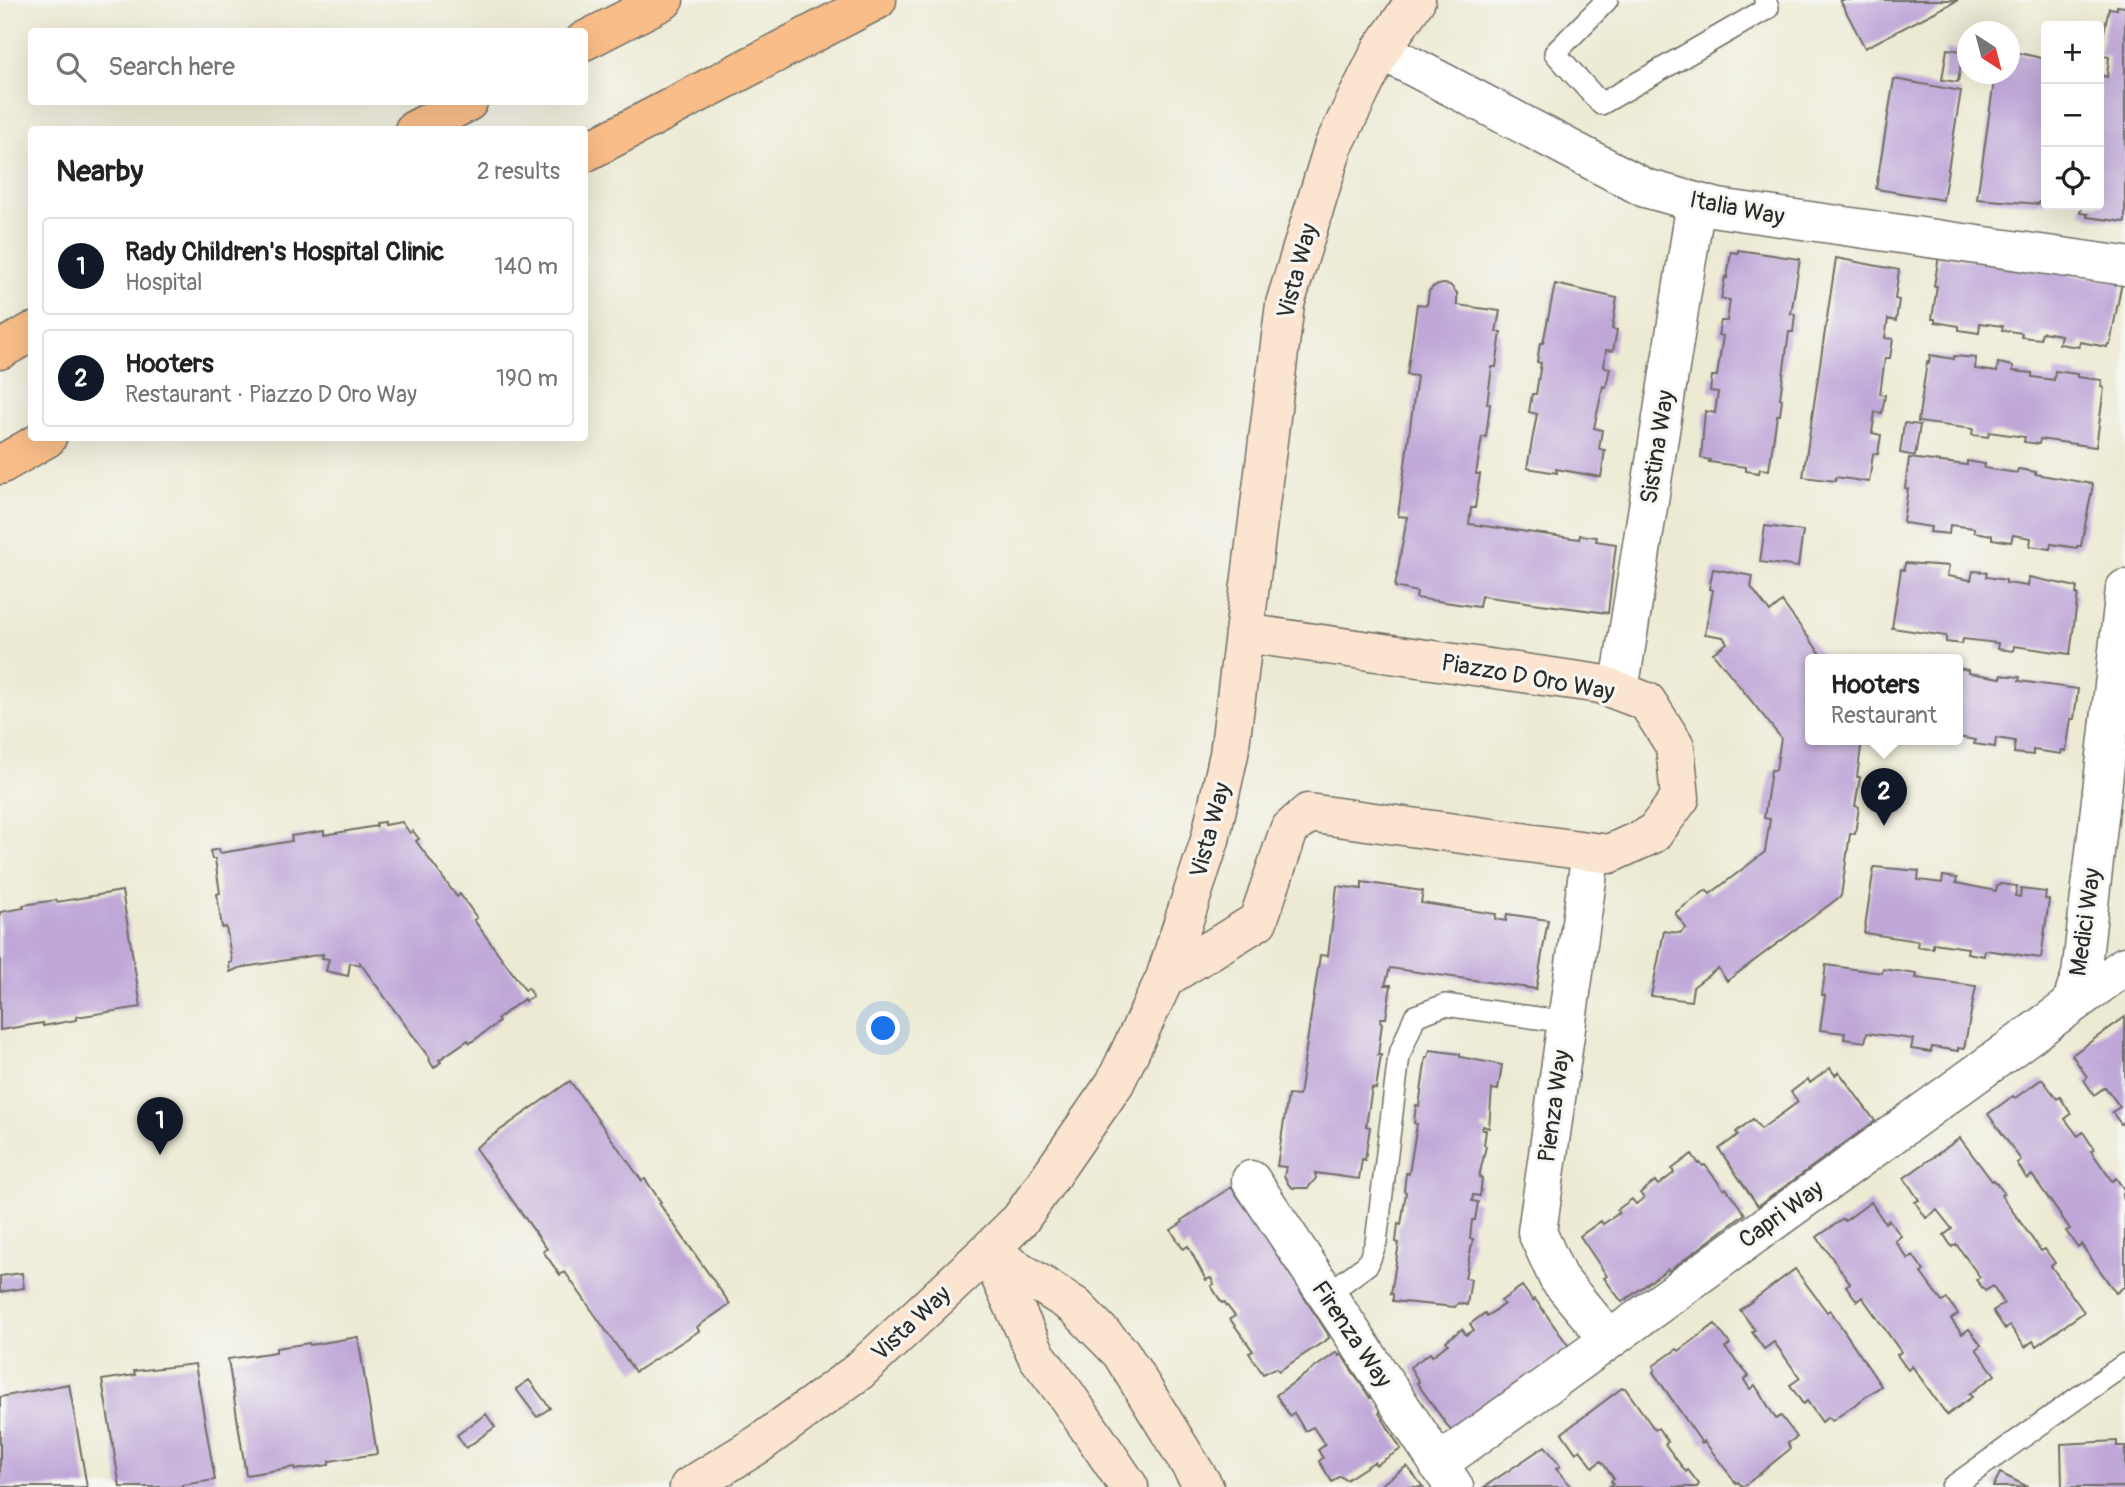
<!DOCTYPE html>
<meta charset="utf-8">
<style>
body{margin:0;font-family:Pangolin,sans-serif;background:#f2f2f2;color:#222}
.controls{position:absolute;right:21px;top:21px;display:grid;overflow:hidden;border-radius:7px;box-shadow:0 7px 28px #0002}
.controls button{width:63px;height:63px;display:grid;place-items:center;padding:0;border:0;border-bottom:2px solid #e0e0e0;background:#fff;color:#222;font:35px sans-serif}
.compass{position:absolute;left:1957px;top:21px;width:63px;height:63px;border-radius:50%;background:#fff;box-shadow:0 7px 28px #0002;rotate:144deg}
.you{position:absolute;left:884px;top:1029px;width:24px;height:24px;margin:-18px;border:5px solid #fff;border-radius:50%;background:#1a73e8;box-shadow:0 0 0 10px #1a73e833}
.badge{display:grid;place-items:center;width:46px;height:46px;border-radius:50%;background:#111827;color:#fff;font-size:23px;font-weight:700}
.pin{position:absolute;translate:-50% -58px;filter:drop-shadow(0 2px 4px #0008)}
.pin::after{content:'';position:absolute;top:37px;width:24px;height:21px;background:inherit;clip-path:polygon(0 0,100% 0,50% 100%)}
.popup{position:absolute;left:1805px;top:654px;width:158px;height:91px;box-sizing:border-box;display:grid;place-content:center;border-radius:7px;background:#fff;filter:drop-shadow(0 2px 5px #0005);font-size:23px;white-space:nowrap;color:#767676}
.popup b{font-size:26px;color:#222}
.popup::after{content:'';position:absolute;left:50%;top:100%;margin-left:-14px;border:14px solid transparent;border-top-color:#fff}
.list{margin:0;padding:0;list-style:none}
h2{display:flex;justify-content:space-between;align-items:center;height:91px;margin:0;padding:0 28px;font-size:30px}
h2 small{font-size:23px;font-weight:400;color:#767676}
.list li{display:grid;grid-template-columns:46px 1fr auto;gap:21px;align-items:center;box-sizing:border-box;height:98px;margin:0 14px 14px;padding:0 14px;border:2px solid #e0e0e0;border-radius:7px}
.list b{display:block;font-size:26px;white-space:nowrap}
.list p{margin:0;font-size:23px;white-space:nowrap;color:#767676}
.list em{font-size:23px;font-style:normal;color:#767676}
.icon{flex:none;width:38px;height:38px;fill:none;stroke:currentColor;stroke-width:2;stroke-linecap:round;stroke-linejoin:round}
.map{position:relative;flex:none;width:2125px;height:1487px;overflow:hidden}
.search{position:absolute;background:#fff;box-shadow:0 7px 28px #0002;left:28px;top:28px;width:560px;height:77px;display:flex;align-items:center;gap:18px;box-sizing:border-box;padding:0 24px;border-radius:7px;color:#767676;font-size:26px}
.panel{position:absolute;background:#fff;box-shadow:0 7px 28px #0002;left:28px;top:126px;width:560px;height:315px;border-radius:7px}
.map>svg:first-child{display:block}
</style>
<div class="map">
<svg width="2125" height="1487" viewBox="0 0 2125 1487">
<rect width="100%" height="100%" fill="#f6f6f2"/>
<filter id="ink" filterUnits="userSpaceOnUse"><feTurbulence type="fractalNoise" baseFrequency=".0143" numOctaves="2"/><feDisplacementMap in="SourceGraphic" scale="14" xChannelSelector="R" yChannelSelector="G"/><feConvolveMatrix kernelMatrix="1 2 1 2 8 2 1 2 1" color-interpolation-filters="sRGB"/></filter>
<filter id="wash" filterUnits="userSpaceOnUse"><feTurbulence type="fractalNoise" baseFrequency=".00686" numOctaves="4" result="noise"/><feDisplacementMap in="SourceGraphic" scale="28" xChannelSelector="R" yChannelSelector="G"/><feGaussianBlur stdDeviation="1.57" result="paint"/><feColorMatrix in="noise" values="0 0 0 0 0 0 0 0 0 0 0 0 0 0 0 0 0 1.4 0 .05"/><feComposite in="paint" operator="in"/></filter>
<g filter="url(#wash)">
<rect width="100%" height="100%" fill="#edead4"/>
<g id="blocks">
<path fill="#bfa7d8" d="M1840,0h118l-93,48z
M2117,6l8,1v215l-38,-5 1,-3 -8,-1 2,-8h17v-99l2,-16h-2v-15l8,2 2,-20 -10,-2 10,-47 8,1z
M1947,49l16,2 -5,31 -16,-2z
M2010,51l36,8v144l-7,-1v2l-62,-5 18,-125h15z
M1894,79l67,12 -18,109 -67,-11z
M1738,250l62,9 -9,55h4l-2,18h-4l-9,66 2,1 -2,16h-3l-8,55 -9,-1 -1,4 -13,-2v-4l-37,-5 1,-2 -9,-2 4,-47 10,2 3,-21 -8,-1 2,-15h5l6,-40 -5,-1 3,-14h6l3,-21 -9,-1 4,-22 2,1 4,-26 7,1z
M1939,256l183,26 -12,62h-2l-1,3 -27,-5 -1,5 -20,-3 2,-9 -19,-3 -2,7 -19,-2 1,-4 -20,-3 1,-4 -23,-3 -1,10 -20,-3v-4l-24,-4v-3h-3l5,-33h-3z
M1836,258l63,12 -4,29 4,1 -3,21 -8,-2 -3,19 8,1 -3,19h-5l-5,36 5,1 -3,18 -7,-1 -3,21 9,2 -3,19h-5l-4,28 -33,-5 -1,4 -32,-4z
M1443,284l7,1 7,8v12l43,6 -4,21h5l-5,35h-4l-5,37h3l-4,33h-4l-6,37h4l-5,34h-4l-2,16 110,15 1,-4 17,2 -1,4 20,3 -8,69 -127,-17 -2,11 -63,-9 1,-6 -22,-5 12,-70 -9,-1 19,-140 -10,-1 10,-71 10,1 2,-14 5,-5z
M1555,284l62,14 -5,31 5,1 -4,21 -7,-1 -2,17 6,1 -4,19 -3,-1 -9,42 8,2 -3,19 6,1 -4,27 -45,-8 1,4 -30,-5 10,-54 -8,-2 3,-18h4l5,-31 -4,-1 3,-19h3z
M1930,355l24,4v-3l22,2 -1,11 22,3 1,-9 15,3v5l19,2v4l22,3 1,-9 22,3v3l25,3 -1,7 3,1 -8,59 -56,-8 -1,5 -15,-2 1,-5 -36,-5 -1,5 -16,-2 1,-6 -55,-7 9,-60 2,1z
M1904,423l16,2 -5,31 -15,-3z
M1909,458l58,7v-4l18,3 -1,4 33,5 1,-4 18,3 -1,2 58,10 -12,62h-4v2l-26,-4 -1,5 -20,-3 1,-8 -18,-3 -2,7 -19,-3v-4l-18,-3v-4l-24,-3 -1,9 -19,-2 1,-5 -26,-4 -2,-2 5,-32 -3,-1z
M1765,526l38,5 -5,36 -38,-5z
M1905,563l44,3 -2,10 24,4 2,-9 14,1 -1,5 20,3v3l22,3 1,-9 48,10 -1,7h2l-8,60 -56,-8 -1,5 -16,-2 1,-6 -35,-4 -1,5 -16,-2v-6l-54,-8 9,-59 3,1z
M1713,569l40,7 -2,11 19,25 12,-10 43,58h-14v80h51l-5,37h3l-5,29 4,1 -4,27h-5l-9,62 -114,85 -9,-13 -25,19 -2,14 -40,-5 13,-65 16,2 6,-5 -11,-15 31,-23 4,4 55,-42 5,-33 -6,-1 7,-48h5l5,-32 -68,-85 14,-10 -4,-6 -18,-3 8,-44 -4,-1z
M1958,668l10,2v3l33,5v-3l19,2 -1,4 59,8 -4,30h-3l-5,32 -4,-1 -1,4 -28,-4v5l-19,-2 1,-12 -19,-3 -1,9 -21,-3 1,-4 -17,-3z
M384,822v3l18,-3 8,11 3,-2 6,8 -3,2 41,56 3,-3 17,24 -3,2 51,70 3,-2 5,8 -8,5 -1,-2 -27,20 2,3 -29,21 -2,-3 -29,20 2,2 -7,6 -5,-8 1,-1 -70,-96v2l-10,-2 -2,13 -22,-5 3,-12 -7,-1 1,-4 -84,14 -9,4 -1,-9 3,-1 -6,-35 -4,1 -5,-34 3,-1 -5,-34h-3l-2,-8 9,-2 1,4 72,-12 -1,-5 33,-5v4l53,-9 -1,-3z
M1874,867l45,4 -1,9 24,3 1,-7 14,2 -1,5 40,8 1,-6 3,-1 17,2 -2,10 5,1 1,-8 25,3 -1,7 4,1 -8,58 -56,-8 -1,6 -17,-3 1,-5 -35,-5v5l-16,-1 1,-6 -54,-8z
M1362,882l61,9 -2,12 75,11 -1,5 11,2 1,-7 41,6 -12,69 -146,-21 -5,17h6l-5,33h-5l-1,4 2,1 -4,32h3l-5,34 -4,-1 -6,38 4,1 -5,33 -3,-1 -3,20 -44,-6 1,5 -8,10h-15l-4,-3 -5,-9 2,-9 -9,-1 11,-71 11,1 21,-141 8,1 9,-70 25,3z
M122,891l19,116 -65,10v3l-33,6v-3l-43,7v-118l24,-4 -1,-3 33,-5 1,2z
M1826,965l56,8 1,-4 34,5 -1,4 60,8 -12,63 -6,-1v3l-26,-4 -1,5 -20,-3 2,-10 -46,-6 -2,9 -21,-3 1,-6 -25,-3 5,-35h-3z
M2125,1017v104l-4,3 -9,-12 8,-5 -15,-20 -11,8 -10,-15 3,-3 -15,-22z
M1430,1050l30,4v3l42,8 -4,25 -6,-1 -3,39 -6,-2 -1,4h4l-2,15 2,1 -7,31 3,1 -2,18 -7,-1 -1,6 6,1 -3,18h-3l-2,19h3l-8,39 6,1 -4,26 -9,-2 -3,4 -62,-6v-7h-2l8,-51 -3,-1 2,-18 3,1 5,-33 -2,-1 2,-18 3,1 8,-50 -3,-1 2,-18 3,1 7,-49h2z
M1830,1068l5,7 4,-3 36,49 -117,85 -39,-57 19,-14 -2,-3 17,-13 8,10 37,-27 -7,-10 17,-13 2,4z
M2042,1079l15,20 3,-2 11,17 -6,5 13,17 5,-4 11,17 -3,2 21,30 4,-3 9,13 -3,5 3,5v85l-9,7 -35,-49 -3,3 -12,-16 4,-2 -38,-54 -5,4 -10,-16 4,-3 -33,-46 25,-18 2,2z
M570,1081l72,100 3,-2 16,23 -2,1 71,101 -33,23 2,4 -64,41 -70,-100 -5,3 -17,-24 4,-2 -72,-101z
M1960,1138l32,43 2,-1 10,13 -3,2 40,56 4,-2 10,14 -4,3 33,46 -48,34 -3,-5 -8,6 -15,-21 -5,3 -12,-18 11,-8 -11,-17 -8,5 -9,-11 4,-3 -24,-33 -4,3 -8,-12 8,-6 -15,-19 -11,8 -11,-16 4,-2 -15,-22z
M1692,1154l7,10 1,-1 3,3 2,-1 19,25 2,-2 19,26 -76,57 -1,-2 -46,33 -18,-24 3,-2 -27,-40 21,-15 2,3 16,-11 -2,-3 15,-11 4,5 8,-6 -4,-5 15,-12 3,4 16,-12 -2,-4z
M1231,1187l32,45 12,13 -3,2 19,29 2,-2 10,15 -3,2 28,43 1,4 -50,33 -3,-3 -13,6 -14,-21 4,-2 -23,-32 5,-3 -11,-14 -2,1 -11,-17 3,-2 -3,-6 -5,2 -18,-34 -5,3 -12,-19 12,-8 -1,-2z
M1871,1202l14,21 4,-3 12,16 -6,5 13,18 5,-4 11,16 -3,2 21,29 5,-3 11,15 -7,5 11,15 7,-5 12,16 -5,4 19,26 -26,19 3,3 -25,18 -35,-49 -4,4 -11,-15 4,-3 -39,-55 -5,4 -11,-15 4,-3 -33,-46 26,-18 2,2z
M1795,1269l32,43 3,-2 51,76 -49,35 -4,-4 -6,5 -15,-21 -4,3 -13,-19 10,-7 -26,-36 -10,7 -12,-17 3,-2 -15,-20z
M22,1273l2,15 -24,4v-16z
M1522,1286l11,15 2,-2 35,49 -118,84 -35,-49 2,-1 -9,-15 20,-14 2,3 16,-12 -2,-3 16,-12 4,6 8,-5 -4,-6 15,-11 2,3 17,-12 -3,-3z
M1715,1324l15,20 -5,4 24,28 -5,4 6,9 5,-4 21,34 5,-3 16,21 -9,6 2,6 -47,38 -5,-5 -2,1 -32,-42 -2,2 -49,-71 2,-2 -2,-4 24,-17 2,2z
M358,1337l19,117 -48,7v4l-34,5v-3l-49,8 -18,-116 48,-7v-4l33,-5 1,2z
M1337,1352l2,4 2,-2 29,44 2,-1 10,14 -3,2 22,36 -25,16 -2,-3 -28,18 -6,-4 -8,6 -13,-21 4,-3 -5,-8 7,-5 -12,-18 -8,4 -11,-18 -4,3 -14,-21z
M195,1364l20,116 -33,5 1,2h-63l-18,-107 33,-5 -1,-4z
M529,1380l21,28 -13,9 -21,-28z
M69,1384l18,103h-87v-90z
M1622,1388h3l30,42 3,-2 10,14 -3,2 21,28 2,-2 11,14 -2,3h-89l5,-3 -2,-3 3,-2 -13,-18 -8,6 -13,-17 -4,3 -14,-20z
M486,1414l9,13 -29,21 -9,-13z
M2117,1441v5h8v41h-63l-1,-43z
M1545,1446l15,20 -4,3 16,18h-88z
M1407,1466l16,21h-45z
M2000,1473l28,14h-35z"/>
</g>
</g>
<g filter="url(#ink)">
<use href="#blocks" fill-opacity="0" stroke="#6f6e66" stroke-width="2"/>
<g fill="none" stroke-linecap="round" stroke-linejoin="round">
<g stroke="#6f6e66" stroke-width="24">
<path id="lane" d="M1607,0l-52,53 46,51 167,-96 -3,-8
M1326,1295l42,-31 8,-22 23,-186 16,-40 30,-11 121,17
M1952,1487l173,-123"/>
</g>
<g stroke="#6f6e66" stroke-width="41">
<path id="street" d="M1381,50l264,138 73,20 407,58
M1619,691l77,-489
M1591,852l-54,380 21,46 51,61
M2071,1004l10,-29 44,-386
M1251,1180l203,307
M1438,1464l687,-498"/>
</g>
<g stroke="#6f6e66" stroke-width="41">
<path id="secondary" d="M1165,978l93,-57 31,-91 19,-17 301,41 44,-20 27,-36 -5,-52 -28,-44 -47,-18 -356,-51
M988,1251l87,55 46,47 83,134
M988,1251l49,105 30,40 62,91
M689,1487l70,-43 99,-72 130,-121 32,-31 95,-137 50,-105 45,-138 19,-86 56,-450 48,-157 48,-97 35,-50"/>
</g>
<g stroke="#6f6e66" stroke-width="41">
<path id="highway" d="M584,41l80,-41
M414,130l54,-28
M584,153l293,-153
M0,350l32,-18
M0,465l47,-27"/>
</g>
<use href="#lane" stroke="#fff" stroke-width="21"/>
<use href="#street" stroke="#fff" stroke-width="38"/>
<use href="#secondary" stroke="#fce5d0" stroke-width="38"/>
<use href="#highway" stroke="#f8bd89" stroke-width="38"/>
</g>
</g>
<g text-anchor="middle" stroke-width="6" stroke-linejoin="round" paint-order="stroke">
<g font-size="24" fill="#2b2b2b" stroke="#f6f6f2">
<text transform="translate(1737 208) rotate(11)" y="8">Italia Way</text>
<text transform="translate(1297 271) rotate(-75)" y="8">Vista Way</text>
<text transform="translate(1657 447) rotate(-81)" y="8">Sistina Way</text>
<text transform="translate(1528 677) rotate(10)" y="8">Piazzo D Oro Way</text>
<text transform="translate(1210 830) rotate(-75)" y="8">Vista Way</text>
<text transform="translate(2085 922) rotate(-82)" y="8">Medici Way</text>
<text transform="translate(1554 1106) rotate(-82)" y="8">Pienza Way</text>
<text transform="translate(1781 1214) rotate(-36)" y="8">Capri Way</text>
<text transform="translate(911 1323) rotate(-43)" y="8">Vista Way</text>
<text transform="translate(1352 1334) rotate(56)" y="8">Firenza Way</text>
</g>
</g>
</svg>
<div class="controls">
<button>+</button>
<button>−</button>
<button><svg class="icon" aria-label="locate" viewBox="0 0 24 24"><circle cx="12" cy="12" r="6"/><path d="M12 2v4M12 18v4M2 12h4M18 12h4"/></svg></button>
</div>
<svg class="compass" viewBox="-18 -18 36 36"><path d="M0-13l5 13h-10z" fill="#e53935"/><path d="M0 13l5-13h-10z" fill="#767676"/></svg>
<div class="you"></div>
<div class="pin badge" style="left:160px;top:1155px">1</div>
<div class="pin badge" style="left:1884px;top:826px">2</div>
<div class="popup"><b>Hooters</b>Restaurant</div>
<div class="search"><svg class="icon" aria-label="search" viewBox="0 0 24 24"><circle cx="10" cy="10" r="6"/><path d="M15 15l6 6"/></svg>Search here</div>
<section class="panel">
<h2>Nearby<small>2 results</small></h2>
<ul class="list">
<li><span class="badge">1</span><div><b>Rady Children's Hospital Clinic</b><p>Hospital</p></div><em>140 m</em></li>
<li><span class="badge">2</span><div><b>Hooters</b><p>Restaurant · Piazzo D Oro Way</p></div><em>190 m</em></li>
</ul>
</section>
</div>
